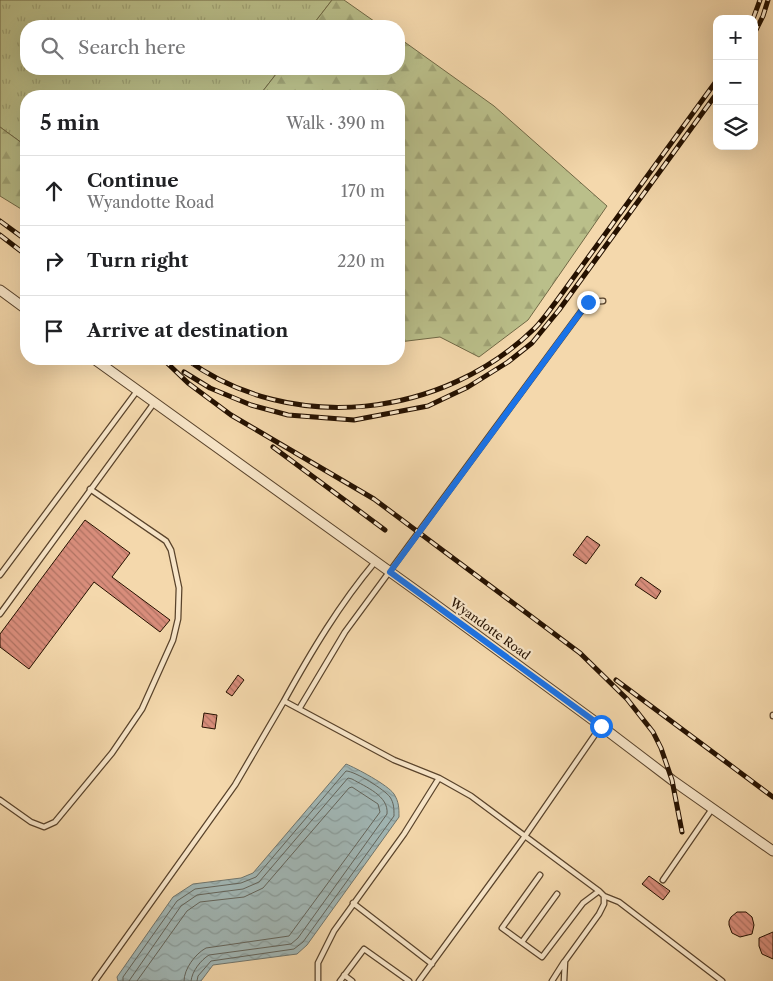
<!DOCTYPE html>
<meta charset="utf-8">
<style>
body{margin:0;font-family:"Libre Caslon Text",serif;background:#f2f2f2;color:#202124}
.controls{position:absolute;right:15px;top:15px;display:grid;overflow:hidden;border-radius:10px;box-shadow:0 5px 20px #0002}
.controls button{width:45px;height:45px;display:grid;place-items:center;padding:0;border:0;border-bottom:1px solid #e0e0e0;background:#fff;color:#202124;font:25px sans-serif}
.stop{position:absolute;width:15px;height:15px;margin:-11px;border:4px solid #1a73e8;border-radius:50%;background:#fff}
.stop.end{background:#1a73e8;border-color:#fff;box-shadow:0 1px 5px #0008}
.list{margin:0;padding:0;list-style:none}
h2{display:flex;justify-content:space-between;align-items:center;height:65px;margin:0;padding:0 20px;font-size:21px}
h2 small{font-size:16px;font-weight:400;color:#757577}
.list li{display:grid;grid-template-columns:32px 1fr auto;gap:15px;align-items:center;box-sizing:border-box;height:70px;padding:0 20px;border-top:1px solid #e0e0e0}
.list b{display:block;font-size:19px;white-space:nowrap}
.list p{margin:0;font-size:16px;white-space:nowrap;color:#757577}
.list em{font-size:16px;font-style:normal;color:#757577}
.icon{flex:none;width:28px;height:28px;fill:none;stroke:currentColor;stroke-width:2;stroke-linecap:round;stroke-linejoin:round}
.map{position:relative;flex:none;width:773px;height:981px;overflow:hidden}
.search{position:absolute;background:#fff;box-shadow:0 5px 20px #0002;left:20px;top:20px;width:385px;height:55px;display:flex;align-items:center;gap:12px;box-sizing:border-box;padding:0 18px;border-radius:20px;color:#757577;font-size:19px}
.panel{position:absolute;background:#fff;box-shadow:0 5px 20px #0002;left:20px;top:90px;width:385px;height:275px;border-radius:20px}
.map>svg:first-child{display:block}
</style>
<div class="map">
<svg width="773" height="981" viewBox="0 0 773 981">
<defs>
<pattern id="grass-tufts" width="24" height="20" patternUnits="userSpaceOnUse" patternTransform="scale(1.25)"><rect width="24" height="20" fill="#babf8a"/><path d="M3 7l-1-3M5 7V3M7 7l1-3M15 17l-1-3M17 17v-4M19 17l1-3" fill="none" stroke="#a0a375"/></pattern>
<pattern id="forest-firs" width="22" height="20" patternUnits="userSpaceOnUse" patternTransform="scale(1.25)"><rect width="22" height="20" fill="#babf8a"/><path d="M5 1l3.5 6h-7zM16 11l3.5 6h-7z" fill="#a0a375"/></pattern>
<pattern id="water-waves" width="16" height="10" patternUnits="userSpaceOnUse" patternTransform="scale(1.25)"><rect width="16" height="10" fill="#a1b7b6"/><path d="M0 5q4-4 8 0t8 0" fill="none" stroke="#8a9c9b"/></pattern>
<pattern id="building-back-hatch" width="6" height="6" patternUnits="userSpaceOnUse" patternTransform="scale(1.25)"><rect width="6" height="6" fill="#d88d7b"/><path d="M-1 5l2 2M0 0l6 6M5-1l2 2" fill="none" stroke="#af7262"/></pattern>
</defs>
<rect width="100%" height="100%" fill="#f4d8ac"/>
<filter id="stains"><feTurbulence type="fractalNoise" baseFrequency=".004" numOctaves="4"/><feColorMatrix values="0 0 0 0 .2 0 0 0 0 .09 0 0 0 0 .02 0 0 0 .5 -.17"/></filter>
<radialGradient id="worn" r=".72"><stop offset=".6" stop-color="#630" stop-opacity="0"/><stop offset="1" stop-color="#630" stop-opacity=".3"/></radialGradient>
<path fill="url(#grass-tufts)" stroke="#706845" d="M0,0h332l-20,26h-286v43h254l-21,27h-233v50l-26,-19z"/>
<path fill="url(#forest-firs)" stroke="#706845" d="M332,0h12l37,26h-69z
M399,38l95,68 113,100 -79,114 -49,37 -39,-20 -41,5v-246h-140l21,-27h119z
M0,127l26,19v66l-26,-16z"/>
<path fill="url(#water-waves)" stroke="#6f756d" d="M346,764c10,4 42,21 48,30 5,8 5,14 5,23l-92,128 -10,9 -84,11 -12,16h-83l-1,-4 56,-80 20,-13 48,-6 12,-5z"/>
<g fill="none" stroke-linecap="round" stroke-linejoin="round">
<path stroke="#63645b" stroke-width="1" d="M123,981v-4l54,-76 18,-12 46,-6 15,-6 90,-106c9,0 39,19 44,26 4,6 4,12 4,19l-91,126 -9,7 -83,12 -13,15 -1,5
M129,981l52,-75 16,-11 46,-6 16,-7 89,-104 4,1c14,8 37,17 35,35l-89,124 -7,6 -82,11c-8,5 -17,16 -18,26
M137,981l50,-70 13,-9 44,-5 19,-9 86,-100 3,-1 26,17 2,8 -91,124 -83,12c-11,6 -22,21 -22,33"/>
</g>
<path fill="url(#building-back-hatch)" stroke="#251100" d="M85,520l45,33 -18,24 58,43 -10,12 -66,-50 -65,87 -29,-22v-13z
M587,536l13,9 -14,19 -13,-9z
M641,577l20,14 -5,8 -21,-14z
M238,675l6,5 -12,16 -6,-4z
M204,713l13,2 -2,14 -13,-2z
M649,876l21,15 -7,9 -21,-16z
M737,912h9l6,5 2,8 -2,9 -12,3 -8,-4 -3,-8v-4l2,-4z
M773,932v27l-11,-5 -3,-8v-8z"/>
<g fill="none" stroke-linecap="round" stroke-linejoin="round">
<g stroke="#59432b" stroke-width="7">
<path id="service" d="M0,575l137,-184
M0,614l154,-211
M284,701c27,-49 55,-96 91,-139
M299,709l46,-77 243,-330 15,-1
M773,715v1
M0,800l31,22 13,5 11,-5 57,-69 30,-44 31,-69 5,-21 1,-31 -8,-38 -5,-9 -76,-52
M540,875l-38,53 40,29 41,-54 16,-12
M663,880l49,-71
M604,896l15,6 103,79
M353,903l79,61
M522,942l35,-48
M344,975l8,6
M95,981l140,-196 49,-84 110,59 45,18 32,18 128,95 5,5v8l-5,10 -34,47 -1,20
M318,981v-18l16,-32 70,-97 35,-56
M340,981l24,-32 45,32
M419,981l106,-145 76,-110
M552,981l12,-19"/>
</g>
<g stroke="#59432b" stroke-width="11">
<path id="minor" d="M0,290l26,19
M94,359l338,243 169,124 71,54 101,71"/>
</g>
<use href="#service" stroke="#f8e6c9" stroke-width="4.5"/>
<use href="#minor" stroke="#f8e6c9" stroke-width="9"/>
<g stroke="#251100" stroke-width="5">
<path id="rail" d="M753,19l7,-19
M754,34l9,-18 5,-16
M0,221l26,19
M0,235l26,20
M163,359l25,24 43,32 143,84 206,154 47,46 26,33 8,16 11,32 10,52
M186,359c105,77 257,59 349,-31 8,-8 16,-20 23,-29l159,-219
M184,372l26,16 41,17 37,10 66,5 74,-14 40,-19 40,-25 24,-19 27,-33 158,-217
M273,447l112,83
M616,680l157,117"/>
</g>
<use href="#rail" stroke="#f8e6c9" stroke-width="3" stroke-dasharray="9" stroke-linecap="butt"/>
</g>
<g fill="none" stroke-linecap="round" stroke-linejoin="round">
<path stroke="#1a73e8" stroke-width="6" d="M588,302l-198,270 211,154"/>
</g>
<g text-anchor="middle" stroke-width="4.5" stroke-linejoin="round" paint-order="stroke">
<g font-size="12" fill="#251100" stroke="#f8e6c9">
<text transform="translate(490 629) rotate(36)" y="4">Wyandotte Road</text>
</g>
</g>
<rect width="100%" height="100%" filter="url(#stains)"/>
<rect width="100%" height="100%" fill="url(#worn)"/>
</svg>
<div class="controls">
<button>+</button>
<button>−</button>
<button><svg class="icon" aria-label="layers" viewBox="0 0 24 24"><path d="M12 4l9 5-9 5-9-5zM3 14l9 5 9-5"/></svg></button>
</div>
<div class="stop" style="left:601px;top:726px"></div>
<div class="stop end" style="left:588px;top:302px"></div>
<div class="search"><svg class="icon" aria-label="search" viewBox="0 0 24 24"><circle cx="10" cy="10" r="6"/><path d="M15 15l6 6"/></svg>Search here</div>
<section class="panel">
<h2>5 min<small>Walk · 390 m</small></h2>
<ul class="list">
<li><svg class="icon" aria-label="ahead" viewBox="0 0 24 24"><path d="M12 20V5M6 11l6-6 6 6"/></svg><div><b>Continue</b><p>Wyandotte Road</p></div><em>170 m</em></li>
<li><svg class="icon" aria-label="right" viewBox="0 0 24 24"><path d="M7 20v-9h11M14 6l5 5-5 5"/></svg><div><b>Turn right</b></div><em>220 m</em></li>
<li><svg class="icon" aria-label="arrive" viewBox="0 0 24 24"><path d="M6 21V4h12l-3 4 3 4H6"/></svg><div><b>Arrive at destination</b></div></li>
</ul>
</section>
</div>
